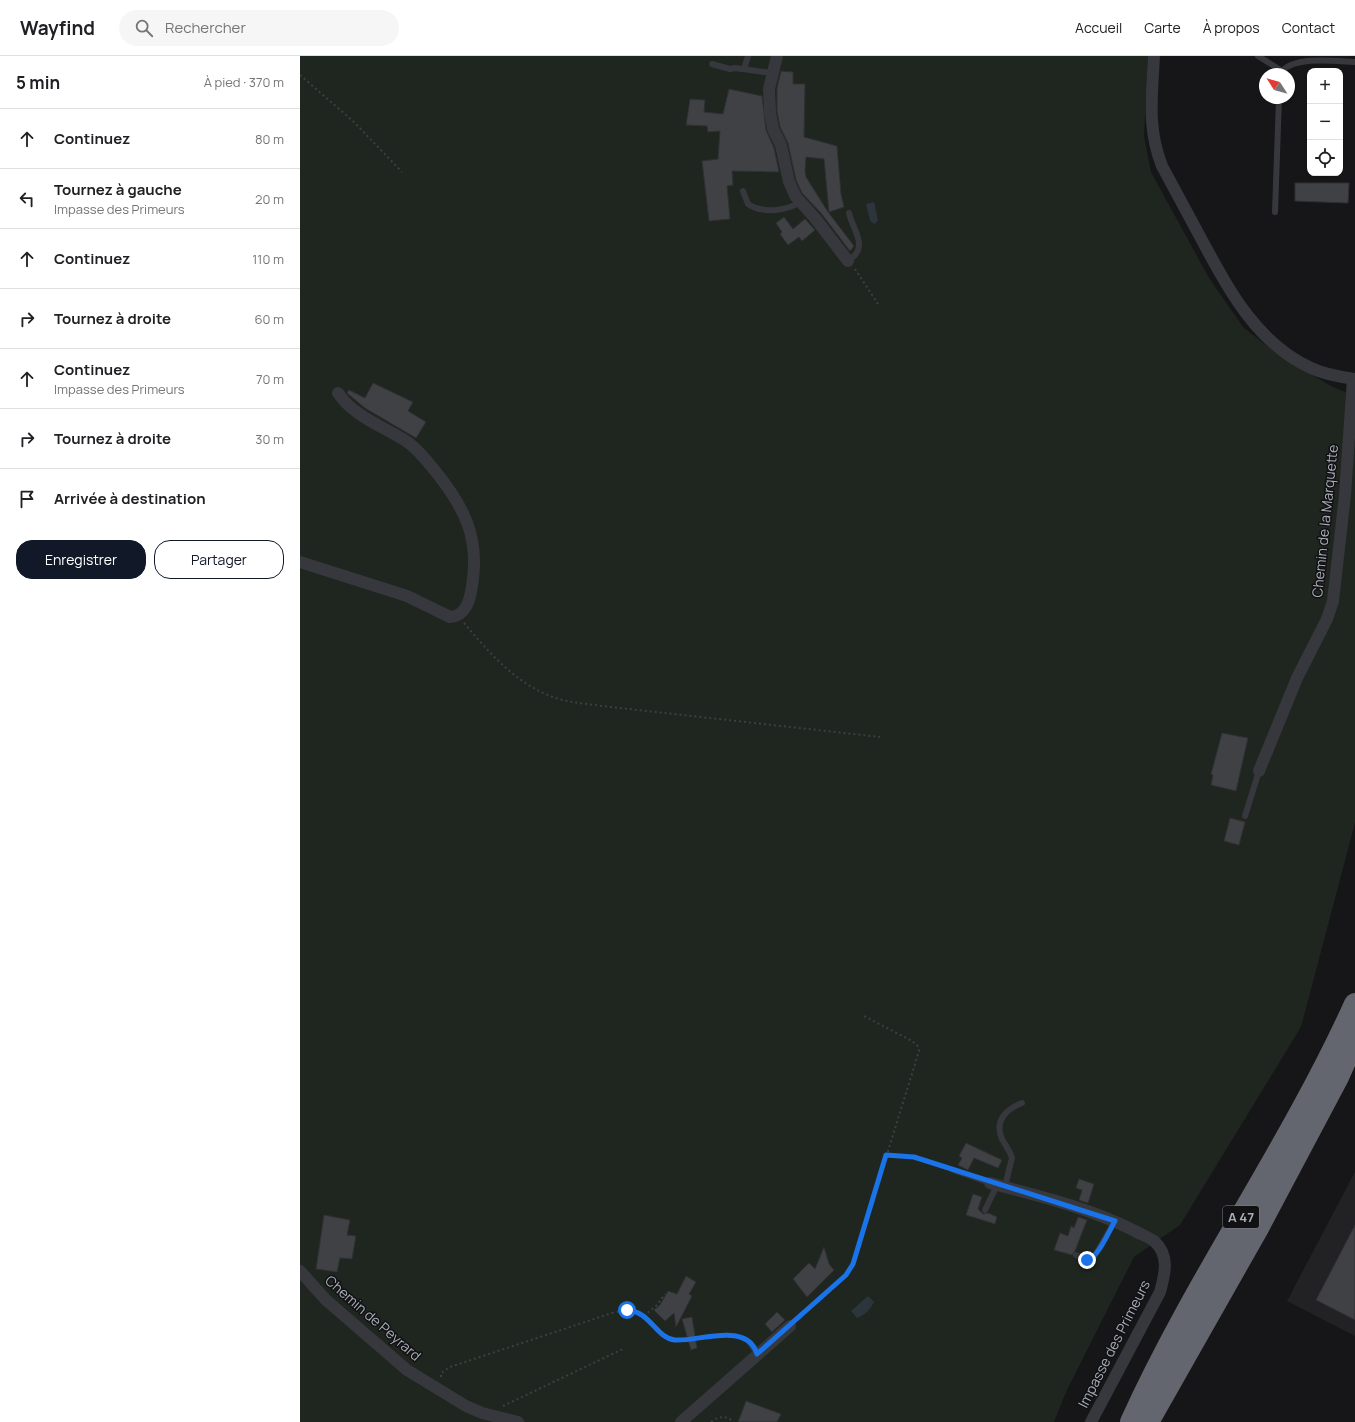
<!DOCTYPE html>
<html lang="fr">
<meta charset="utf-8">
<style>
body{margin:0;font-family:Manrope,sans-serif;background:#f6f6f6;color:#202124}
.controls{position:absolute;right:12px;top:12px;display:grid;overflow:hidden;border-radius:8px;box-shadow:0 1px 3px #0004}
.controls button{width:36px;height:36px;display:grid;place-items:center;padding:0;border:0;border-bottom:1px solid #e0e0e0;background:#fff;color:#202124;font:20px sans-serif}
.compass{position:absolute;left:959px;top:12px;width:36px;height:36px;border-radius:50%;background:#fff;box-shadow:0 1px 3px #0004;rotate:306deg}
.stop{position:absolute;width:12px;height:12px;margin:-9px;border:3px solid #1a73e8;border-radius:50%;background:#fff}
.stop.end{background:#1a73e8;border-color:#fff;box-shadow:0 1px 4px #0008}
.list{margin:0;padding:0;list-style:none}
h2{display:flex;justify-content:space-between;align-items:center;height:52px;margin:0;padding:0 16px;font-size:17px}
h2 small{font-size:13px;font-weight:400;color:#757577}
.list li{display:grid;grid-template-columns:26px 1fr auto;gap:12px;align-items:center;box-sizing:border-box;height:60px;padding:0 16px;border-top:1px solid #e0e0e0}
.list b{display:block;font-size:15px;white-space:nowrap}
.list p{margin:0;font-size:13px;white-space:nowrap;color:#757577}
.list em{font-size:13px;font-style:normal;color:#757577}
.actions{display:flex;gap:8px;padding:12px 16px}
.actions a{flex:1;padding:9px 0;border:1px solid #111827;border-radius:16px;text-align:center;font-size:14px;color:#111827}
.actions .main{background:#111827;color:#fff}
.icon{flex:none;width:22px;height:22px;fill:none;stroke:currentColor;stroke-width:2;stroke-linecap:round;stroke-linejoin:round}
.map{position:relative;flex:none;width:1055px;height:1366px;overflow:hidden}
header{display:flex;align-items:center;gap:24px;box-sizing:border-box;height:56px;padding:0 20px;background:#fff;border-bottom:1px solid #e0e0e0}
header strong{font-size:19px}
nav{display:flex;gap:22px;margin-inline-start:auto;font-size:14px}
.search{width:280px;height:36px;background:#f6f6f6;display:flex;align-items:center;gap:10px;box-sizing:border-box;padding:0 14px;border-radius:22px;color:#757577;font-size:15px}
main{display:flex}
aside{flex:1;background:#fff}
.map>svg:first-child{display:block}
</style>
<header>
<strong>Wayfind</strong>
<div class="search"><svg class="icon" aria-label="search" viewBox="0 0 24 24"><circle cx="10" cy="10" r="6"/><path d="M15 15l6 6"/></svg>Rechercher</div>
<nav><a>Accueil</a><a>Carte</a><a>À propos</a><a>Contact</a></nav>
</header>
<main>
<aside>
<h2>5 min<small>À pied · 370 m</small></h2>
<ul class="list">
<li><svg class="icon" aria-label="ahead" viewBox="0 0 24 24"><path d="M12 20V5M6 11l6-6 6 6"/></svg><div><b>Continuez</b></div><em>80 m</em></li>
<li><svg class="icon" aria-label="left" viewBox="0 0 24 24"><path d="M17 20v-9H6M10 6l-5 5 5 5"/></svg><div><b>Tournez à gauche</b><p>Impasse des Primeurs</p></div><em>20 m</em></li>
<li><svg class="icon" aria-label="ahead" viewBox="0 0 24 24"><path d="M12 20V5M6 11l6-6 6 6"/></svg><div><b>Continuez</b></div><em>110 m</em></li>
<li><svg class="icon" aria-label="right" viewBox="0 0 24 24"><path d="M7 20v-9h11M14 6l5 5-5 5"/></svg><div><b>Tournez à droite</b></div><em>60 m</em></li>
<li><svg class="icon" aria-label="ahead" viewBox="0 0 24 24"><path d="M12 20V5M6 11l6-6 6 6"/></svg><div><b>Continuez</b><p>Impasse des Primeurs</p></div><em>70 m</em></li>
<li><svg class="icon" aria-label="right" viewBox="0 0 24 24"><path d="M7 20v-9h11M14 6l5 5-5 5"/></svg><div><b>Tournez à droite</b></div><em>30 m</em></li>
<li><svg class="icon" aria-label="arrive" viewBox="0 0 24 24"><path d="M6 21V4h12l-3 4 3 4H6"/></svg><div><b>Arrivée à destination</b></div></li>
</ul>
<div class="actions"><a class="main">Enregistrer</a><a>Partager</a></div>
</aside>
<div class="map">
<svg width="1055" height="1366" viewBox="0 0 1055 1366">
<rect width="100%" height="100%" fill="#161618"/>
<path fill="#222225" d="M1055,1116v164l-68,-35z"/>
<path fill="#1e261f" d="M0,0h848l-4,80 7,36 58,106 34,49 33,26 55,33 24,10v427l-54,204 -121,198 -46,32 -68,135 -12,30h-754z"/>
<path fill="#2c353c" d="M574,146l4,18 -3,4 -5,-3 -4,-17z
M568,1240l6,6c-4,8 -9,13 -17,16l-6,-7z"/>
<path fill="#404145" stroke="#303034" d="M481,15l12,1v12h12l-1,53 33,9 4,48 3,13 -15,5 -5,-53 -18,-2 -1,14 1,6 22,35 26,34 -4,5 -29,-38 -19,-20 -6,-13 -8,-37 -8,-16 -3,-16v-23z
M429,33l33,7 4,34 8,18 5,24 -47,-1 1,14 -6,1 3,33 -21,2 -7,-60 16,-2 2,-28 -12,1 -1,-6 -21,-1 4,-26 15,1 -1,12 19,2z
M995,127h54l-1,20 -53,-2z
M484,161l9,12 12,-10 10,11 -13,11 -3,-4 -11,8 -8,-11 2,-2 -6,-9z
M73,327l40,19 -5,9 18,11 -10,16 -51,-30 -18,-15 2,-3 16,8z
M922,677l26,5 -12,53 -25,-6 2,-10 -2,-1z
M930,762l15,4 -6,23 -15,-4z
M666,1087l36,17 -4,8 -24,-10 -6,12 -10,-5 4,-7 -3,-2z
M779,1123l15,5 -6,19 -9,-3 3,-10 -6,-2z
M673,1138l9,3 -4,12 5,5 5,-1 9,4 -2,7 -29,-9z
M24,1159l26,5 -3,15 9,1 -4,23 -12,-1 -3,14 -21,-3z
M778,1161l9,3 -12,31 -3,4 -18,-5 6,-17 8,3 3,-10 3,2z
M1055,1169v95l-39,-20z
M524,1191l5,17 5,6 -27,27 -14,-18 16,-16 6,6z
M386,1220l10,6 -7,12 3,2 -16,31 -2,-14 -9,8 -11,-11 6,-5 8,-14 9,3z
M477,1256l8,8 -13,12 -7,-8z
M392,1261l5,31 -6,2 -9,-31z
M446,1345l35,13 -4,8h-39z"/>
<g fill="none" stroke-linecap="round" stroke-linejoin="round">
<path stroke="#3d3f44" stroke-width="2" stroke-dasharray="2 3" stroke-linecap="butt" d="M0,19l54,47 48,50
M555,213l23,35
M164,567c26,31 55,64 95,76 14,4 29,5 43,7l278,31
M587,1099l27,2 32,11
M344,1260l13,-11 8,-11
M498,1262l48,-43 7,-11 66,-213 -2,-6 -5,-4 -50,-26
M141,1321v-4l9,-6 162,-54c33,-9 34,11 58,26 24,4 45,-9 74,0
M203,1350l122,-58
M411,1366c8,-6 15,-7 23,0"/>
<path stroke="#37383d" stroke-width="6" d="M958,0l24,15 -1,3
M412,8l18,5 5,-1 37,5
M444,13l4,-13
M982,15c14,-15 52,-10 73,-9
M443,135l5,13c15,10 38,7 52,-2
M975,156l4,-114
M548,205c22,-14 5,-30 1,-48
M945,760l14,-45
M653,1114l37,13
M705,1130l7,-28c-2,-7 -7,-13 -10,-19 -8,-18 4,-30 20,-36
M685,1154l12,-25
M776,1199l11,5 7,-3 21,-36
M450,1287l7,11"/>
<path stroke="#37383d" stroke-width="12" d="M477,0l-8,33 1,23 3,17 8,16 8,37 7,15 19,21 33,43
M854,0c-2,40 -7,72 8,110 14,26 28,52 42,78 26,48 54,100 107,124 13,6 29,9 44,11
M0,506l107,34 43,21c16,-1 20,-17 22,-31 8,-47 -7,-78 -36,-114 -9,-11 -18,-23 -30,-31 -22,-14 -53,-25 -68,-48
M959,715l38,-93 30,-59 6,-18 12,-106 8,-116
M690,1127c49,13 100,25 145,48 5,3 14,6 19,10 16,14 11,33 6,51l-69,130
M0,1215l26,29 81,70 59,36 16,7 36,9
M381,1366l109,-96"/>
<path stroke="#63666e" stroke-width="22" d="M831,1366c65,-144 159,-274 224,-418
M848,1366l110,-194 80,-151 17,-38"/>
</g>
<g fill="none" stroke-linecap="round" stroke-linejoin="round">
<path stroke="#1a73e8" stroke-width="5" d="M327,1254c23,1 29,28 48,30 23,2 72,-19 82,14l89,-79 7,-11 33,-109 28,2 201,64c-6,10 -17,37 -28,39"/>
</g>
<g text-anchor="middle" stroke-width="3" stroke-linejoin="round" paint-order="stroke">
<rect fill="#111113" stroke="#7b7e86" stroke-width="1" x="923" y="1150" width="36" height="22" rx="3"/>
<g font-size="13" font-weight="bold" fill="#a8adb8">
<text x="941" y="1166">A 47</text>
</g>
<g font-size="14" fill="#a8adb8" stroke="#111113">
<text transform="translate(1025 465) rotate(-84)" y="5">Chemin de la Marquette</text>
<text transform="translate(73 1262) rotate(41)" y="5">Chemin de Peyrard</text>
<text transform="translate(814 1288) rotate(-63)" y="5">Impasse des Primeurs</text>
</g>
</g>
</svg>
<div class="controls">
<button>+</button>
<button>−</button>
<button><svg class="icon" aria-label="locate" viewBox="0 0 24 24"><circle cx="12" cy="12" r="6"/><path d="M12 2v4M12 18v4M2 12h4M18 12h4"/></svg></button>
</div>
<svg class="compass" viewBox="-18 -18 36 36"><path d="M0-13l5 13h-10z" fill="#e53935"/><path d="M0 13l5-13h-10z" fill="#757577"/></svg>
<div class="stop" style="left:327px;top:1254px"></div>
<div class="stop end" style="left:787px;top:1204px"></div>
</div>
</main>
